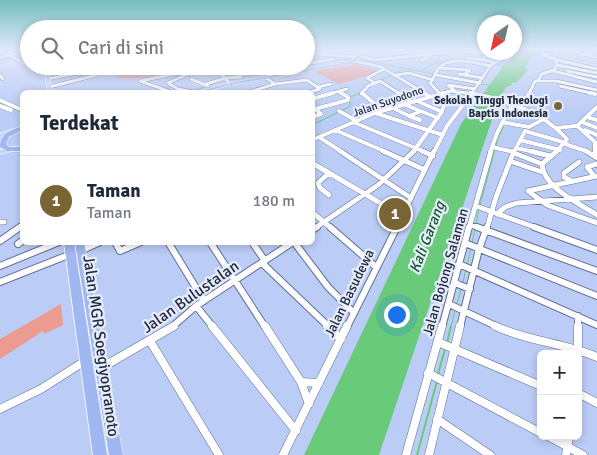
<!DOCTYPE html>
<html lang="id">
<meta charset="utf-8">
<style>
body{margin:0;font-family:Signika,sans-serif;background:#f6f6f7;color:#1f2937}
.controls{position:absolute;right:15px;bottom:15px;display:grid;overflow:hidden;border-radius:8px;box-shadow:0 2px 8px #0003}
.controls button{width:45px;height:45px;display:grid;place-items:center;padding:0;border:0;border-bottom:1px solid #e0e1e3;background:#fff;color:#1f2937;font:25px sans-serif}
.compass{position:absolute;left:477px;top:15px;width:45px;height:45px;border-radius:50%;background:#fff;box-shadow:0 2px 8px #0003;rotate:214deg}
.you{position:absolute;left:396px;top:314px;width:18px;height:18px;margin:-12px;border:4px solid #fff;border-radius:50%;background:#1a73e8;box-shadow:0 0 0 8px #1a73e833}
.badge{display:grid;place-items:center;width:32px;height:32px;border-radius:50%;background:#796534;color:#fff;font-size:16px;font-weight:700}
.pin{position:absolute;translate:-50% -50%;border:2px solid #fff;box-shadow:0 1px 5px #0006}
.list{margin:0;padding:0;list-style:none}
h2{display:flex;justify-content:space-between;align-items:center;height:65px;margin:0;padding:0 20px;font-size:21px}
h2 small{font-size:16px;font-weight:400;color:#747a83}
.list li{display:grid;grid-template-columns:32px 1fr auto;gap:15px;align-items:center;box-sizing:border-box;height:90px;padding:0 20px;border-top:1px solid #e0e1e3}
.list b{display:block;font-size:19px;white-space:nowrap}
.list p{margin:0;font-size:16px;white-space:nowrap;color:#747a83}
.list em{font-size:16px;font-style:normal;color:#747a83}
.icon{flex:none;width:28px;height:28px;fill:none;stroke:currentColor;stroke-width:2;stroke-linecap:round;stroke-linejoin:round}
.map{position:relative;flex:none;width:597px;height:455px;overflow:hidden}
.search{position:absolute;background:#fff;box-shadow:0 2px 8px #0003;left:20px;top:20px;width:295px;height:55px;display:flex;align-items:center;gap:12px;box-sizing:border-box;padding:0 18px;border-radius:28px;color:#747a83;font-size:19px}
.panel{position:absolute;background:#fff;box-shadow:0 2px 8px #0003;left:20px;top:90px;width:295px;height:155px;border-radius:8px}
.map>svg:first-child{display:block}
</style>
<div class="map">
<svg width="597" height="455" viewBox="0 0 597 455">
<rect width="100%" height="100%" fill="#bbccf6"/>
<path fill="#ec9b90" d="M349,61l30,11 -40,12 -28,-14z
M141,66l29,2c-9,10 -43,12 -56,9l16,-4 -2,-2z
M61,304l2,21 -19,9 -1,-3 -43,28v-20z"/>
<path fill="#69cb7a" d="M528,49h22l-14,5 -11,13 3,3 -11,12 -6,1 1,2 -6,2 -7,12 -120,356h-75l157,-331 43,-59 14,-12z"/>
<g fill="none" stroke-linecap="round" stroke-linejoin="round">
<path stroke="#69cb7a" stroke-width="1" d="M359,59l74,15
M334,60l21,-1
M495,64l9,2
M306,66l10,-2
M422,71c23,-17 42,-10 69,-7
M267,73l38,-7
M243,77l20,-3
M381,80l21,-10
M481,84l8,1
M209,85l8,-3
M192,91l13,-4
M349,97l10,-3
M0,103l5,3
M11,108l11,4
M506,121l8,-14
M312,125l37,-18 2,-3 -3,-4
M480,205l18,-67 6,-13
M476,224l3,-16
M472,244l3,-16
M467,266l4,-18
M463,282l3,-13
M457,304l4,-15
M451,327l4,-17"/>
<path stroke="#69cb7a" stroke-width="2" d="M447,343l4,-17
M438,374l7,-25
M417,455l20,-74"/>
<g stroke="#606f94" stroke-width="4">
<path id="minor-far4" d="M561,49l36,8
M486,52l-2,8 10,2
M306,53l52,4
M402,53l38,-3
M554,54l43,11
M9,55l14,7
M584,55l13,-5
M360,56l15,4 85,-9 26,2
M0,57l29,-6
M467,58l17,2
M557,60l40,9
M354,61l27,6 45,27
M421,61l9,-6
M306,64l28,-5
M557,65l40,8
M67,66l12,8 11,-2
M231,66l9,9
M281,66l6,9
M47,68l9,-2
M440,68l30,2 -6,5
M259,69l13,8
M553,71l44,11
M567,71l30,6
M219,72l11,12
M238,74l36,-8
M459,74l24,4
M0,75l3,4
M396,75l13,-2 24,7
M436,75l44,8
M48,79l29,-6
M191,79l17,7
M538,80l4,-6 12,-4 3,-5 -2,-6 -12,-4 19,-6
M168,83l38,-17
M168,83l10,6 16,3
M375,83l-8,-5 17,-9
M430,83c4,-4 5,-10 8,-14 11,-14 38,-6 52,-3
M430,83l10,11
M206,84l20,-6 15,-1
M275,84l32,-4 13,9 -10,3
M560,86l35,8
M49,87l48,-12
M318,87l13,-3
M455,91l-7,-6 27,4
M171,92l-31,-11 53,-11
M249,92l26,-8 -9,-6
M339,92l4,2
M329,94l18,-5
M361,94l7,-8 12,-5 20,13
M439,94l11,-3 26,3
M471,94l20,-29 9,-5 5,-8
M529,94l6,-13h21l41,9"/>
</g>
<g stroke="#606f94" stroke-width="4.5">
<path id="minor-far3" d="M362,93l20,17
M398,93l12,8
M424,93l5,3
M470,93c36,7 72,18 97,46l-11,13
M590,93l5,1
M312,99l21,-6
M0,100l22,10
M415,100l27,12
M403,104l35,14
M0,106l11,4
M391,107l18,9 10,-4
M315,109l33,-9v-3l-7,-4
M339,111l18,10
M375,113l68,22
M409,116l11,4
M312,117l9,-3 -7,-6
M587,117l10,3
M353,122l72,30
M502,122l27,5 15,-8
M582,122l15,6
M557,128l18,-2
M335,130l51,22
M585,130l12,5
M319,137l23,15
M312,140l63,-27 69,-20
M520,140l40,10
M565,144l24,8
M492,147l22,5
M516,148l19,4
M413,152l28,-39 4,-9 -1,-6 -5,-5
M434,152l13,-26 25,-33
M490,152l8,-21 13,-24 14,-5 4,-9
M514,152l11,-21 41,12
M595,152v-10l-18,-16 20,-19"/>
</g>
<g stroke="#606f94" stroke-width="6">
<path id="minor-far2" d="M340,151l71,47
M383,151l42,19
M422,151l11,5
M511,151l3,1
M530,151l20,5
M557,151l-15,13c2,25 36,38 55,51
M586,151l11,7
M595,151v4
M514,153l28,11
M510,161l32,11
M312,163l82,48 6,9
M329,173l-11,10 2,5 9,7
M594,176l-7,-9 10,-3
M597,176l-69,15 19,14 50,18
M571,181l-7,-4v-4l15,-11
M476,206l61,22
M312,212l19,16
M497,214l8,-7 12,-4 80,-6
M0,222h4
M471,225l9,3
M19,228l3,-2
M315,228l63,-43 36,-34
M396,228l38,-77
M469,228l22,-77
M487,228l9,-31 18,-46"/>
</g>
<g stroke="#606f94" stroke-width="8">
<path id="minor-far1" d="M330,227l46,40
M477,227l120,44
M534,227l63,23
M312,230l5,-3
M0,241l20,-14
M115,242l5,9 21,-9
M168,242l36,59
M210,242l55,85
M252,242l13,19
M294,242l34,45 26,26
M465,243l132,53
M18,244l4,-3
M80,251l20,-9
M262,263l67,64
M459,264l138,61
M0,266l59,-24
M0,282l71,-28
M455,283l15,6
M449,304l49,23
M196,306l17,21
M578,316v11
M172,327l24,-21 97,-64
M347,327l50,-100
M442,327l27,-100
M460,327l19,-78 8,-22"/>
</g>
<g stroke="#606f94" stroke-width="9">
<path id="minor" d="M212,326l84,105
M265,326l36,56 8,22
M327,326l14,13
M495,326c32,15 69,17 102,31
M578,326v23
M150,341l69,114
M438,342l103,44
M101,368l73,-42
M428,373l113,60
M301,382l18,1
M578,393l19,10
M0,409l41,-20 44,-28
M437,419l53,36
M548,436l35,19
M283,455l64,-129
M406,455l36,-129
M429,455l31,-129
M566,455l3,-19"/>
</g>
<g stroke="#fff" stroke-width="1">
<path id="major" d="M29,60v2l-29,6v-2z
M44,66h4l4,26h-4z
M14,129l2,1v2l-16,6v-4z
M15,147l2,1v2l-17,4v-4z"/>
</g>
<g stroke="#fff" stroke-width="1">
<path id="highway" d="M364,49h4l-12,13 -5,2 -121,21 -27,7h-7l34,-9 118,-21 4,-2z
M552,52l45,11v2l-46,-11z
M22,126v4l-13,7 -3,7 3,3h13v4h-14l-8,-4c0,-13 11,-17 22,-21z
M64,242h10l33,213h-14z
M75,242h9l39,213h-14z"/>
</g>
<use href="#minor-far4" stroke="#fff" stroke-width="3"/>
<use href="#minor-far3" stroke="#fff" stroke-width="4"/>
<use href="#minor-far2" stroke="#fff" stroke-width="5"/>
<use href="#minor-far1" stroke="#fff" stroke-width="6"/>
<use href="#minor" stroke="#fff" stroke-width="8"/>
<use href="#major" fill="#c7d4f7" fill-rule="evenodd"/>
<use href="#highway" fill="#a1b7f1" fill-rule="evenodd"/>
<g stroke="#fff" stroke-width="5" stroke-linecap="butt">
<path id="highway-bridge" d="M541,49l11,4"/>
</g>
<use href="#highway-bridge" stroke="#a1b7f1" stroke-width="4.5"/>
</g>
<linearGradient id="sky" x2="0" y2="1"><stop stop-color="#75bdbc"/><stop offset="0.44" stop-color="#e0e8fb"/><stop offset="1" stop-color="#e0e8fb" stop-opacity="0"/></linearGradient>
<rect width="597" height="112" fill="url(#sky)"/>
<circle fill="#796534" stroke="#e6edfe" stroke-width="2" cx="558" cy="106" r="5"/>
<g text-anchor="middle" stroke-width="4.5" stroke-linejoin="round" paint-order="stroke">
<g font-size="11" font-weight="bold" fill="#232a3a" stroke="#e6edfe" text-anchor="end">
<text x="548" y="104">Sekolah Tinggi Theologi<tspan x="548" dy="13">Baptis Indonesia</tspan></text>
</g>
<g font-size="11" fill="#232a3a" stroke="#e6edfe">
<text transform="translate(388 101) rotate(-19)" y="4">Jalan Suyodono</text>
</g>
<g font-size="14" fill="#232a3a" stroke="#e6edfe">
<text transform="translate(445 272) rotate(-74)" y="5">Jalan Bojong Salaman</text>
<text transform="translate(349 293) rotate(-64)" y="5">Jalan Basudewa</text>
</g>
<g font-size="15" font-style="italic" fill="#135925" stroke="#e6edfe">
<text transform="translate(427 237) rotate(-69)" y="5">Kali Garang</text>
</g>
<g font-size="16" fill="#232a3a" stroke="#e6edfe">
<text transform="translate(190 296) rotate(-35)" y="6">Jalan Bulustalan</text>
<text transform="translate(102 346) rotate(82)" y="6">Jalan MGR Soegiyopranoto</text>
</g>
</g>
</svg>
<div class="controls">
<button>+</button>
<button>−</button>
</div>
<svg class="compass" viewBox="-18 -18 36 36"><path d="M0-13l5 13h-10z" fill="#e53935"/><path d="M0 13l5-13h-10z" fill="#747a83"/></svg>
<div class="you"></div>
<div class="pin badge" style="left:395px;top:214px">1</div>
<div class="search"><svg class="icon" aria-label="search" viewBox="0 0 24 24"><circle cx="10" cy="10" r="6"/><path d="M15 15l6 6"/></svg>Cari di sini</div>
<section class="panel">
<h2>Terdekat<small></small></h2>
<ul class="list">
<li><span class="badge">1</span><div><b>Taman</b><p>Taman</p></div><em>180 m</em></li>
</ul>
</section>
</div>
